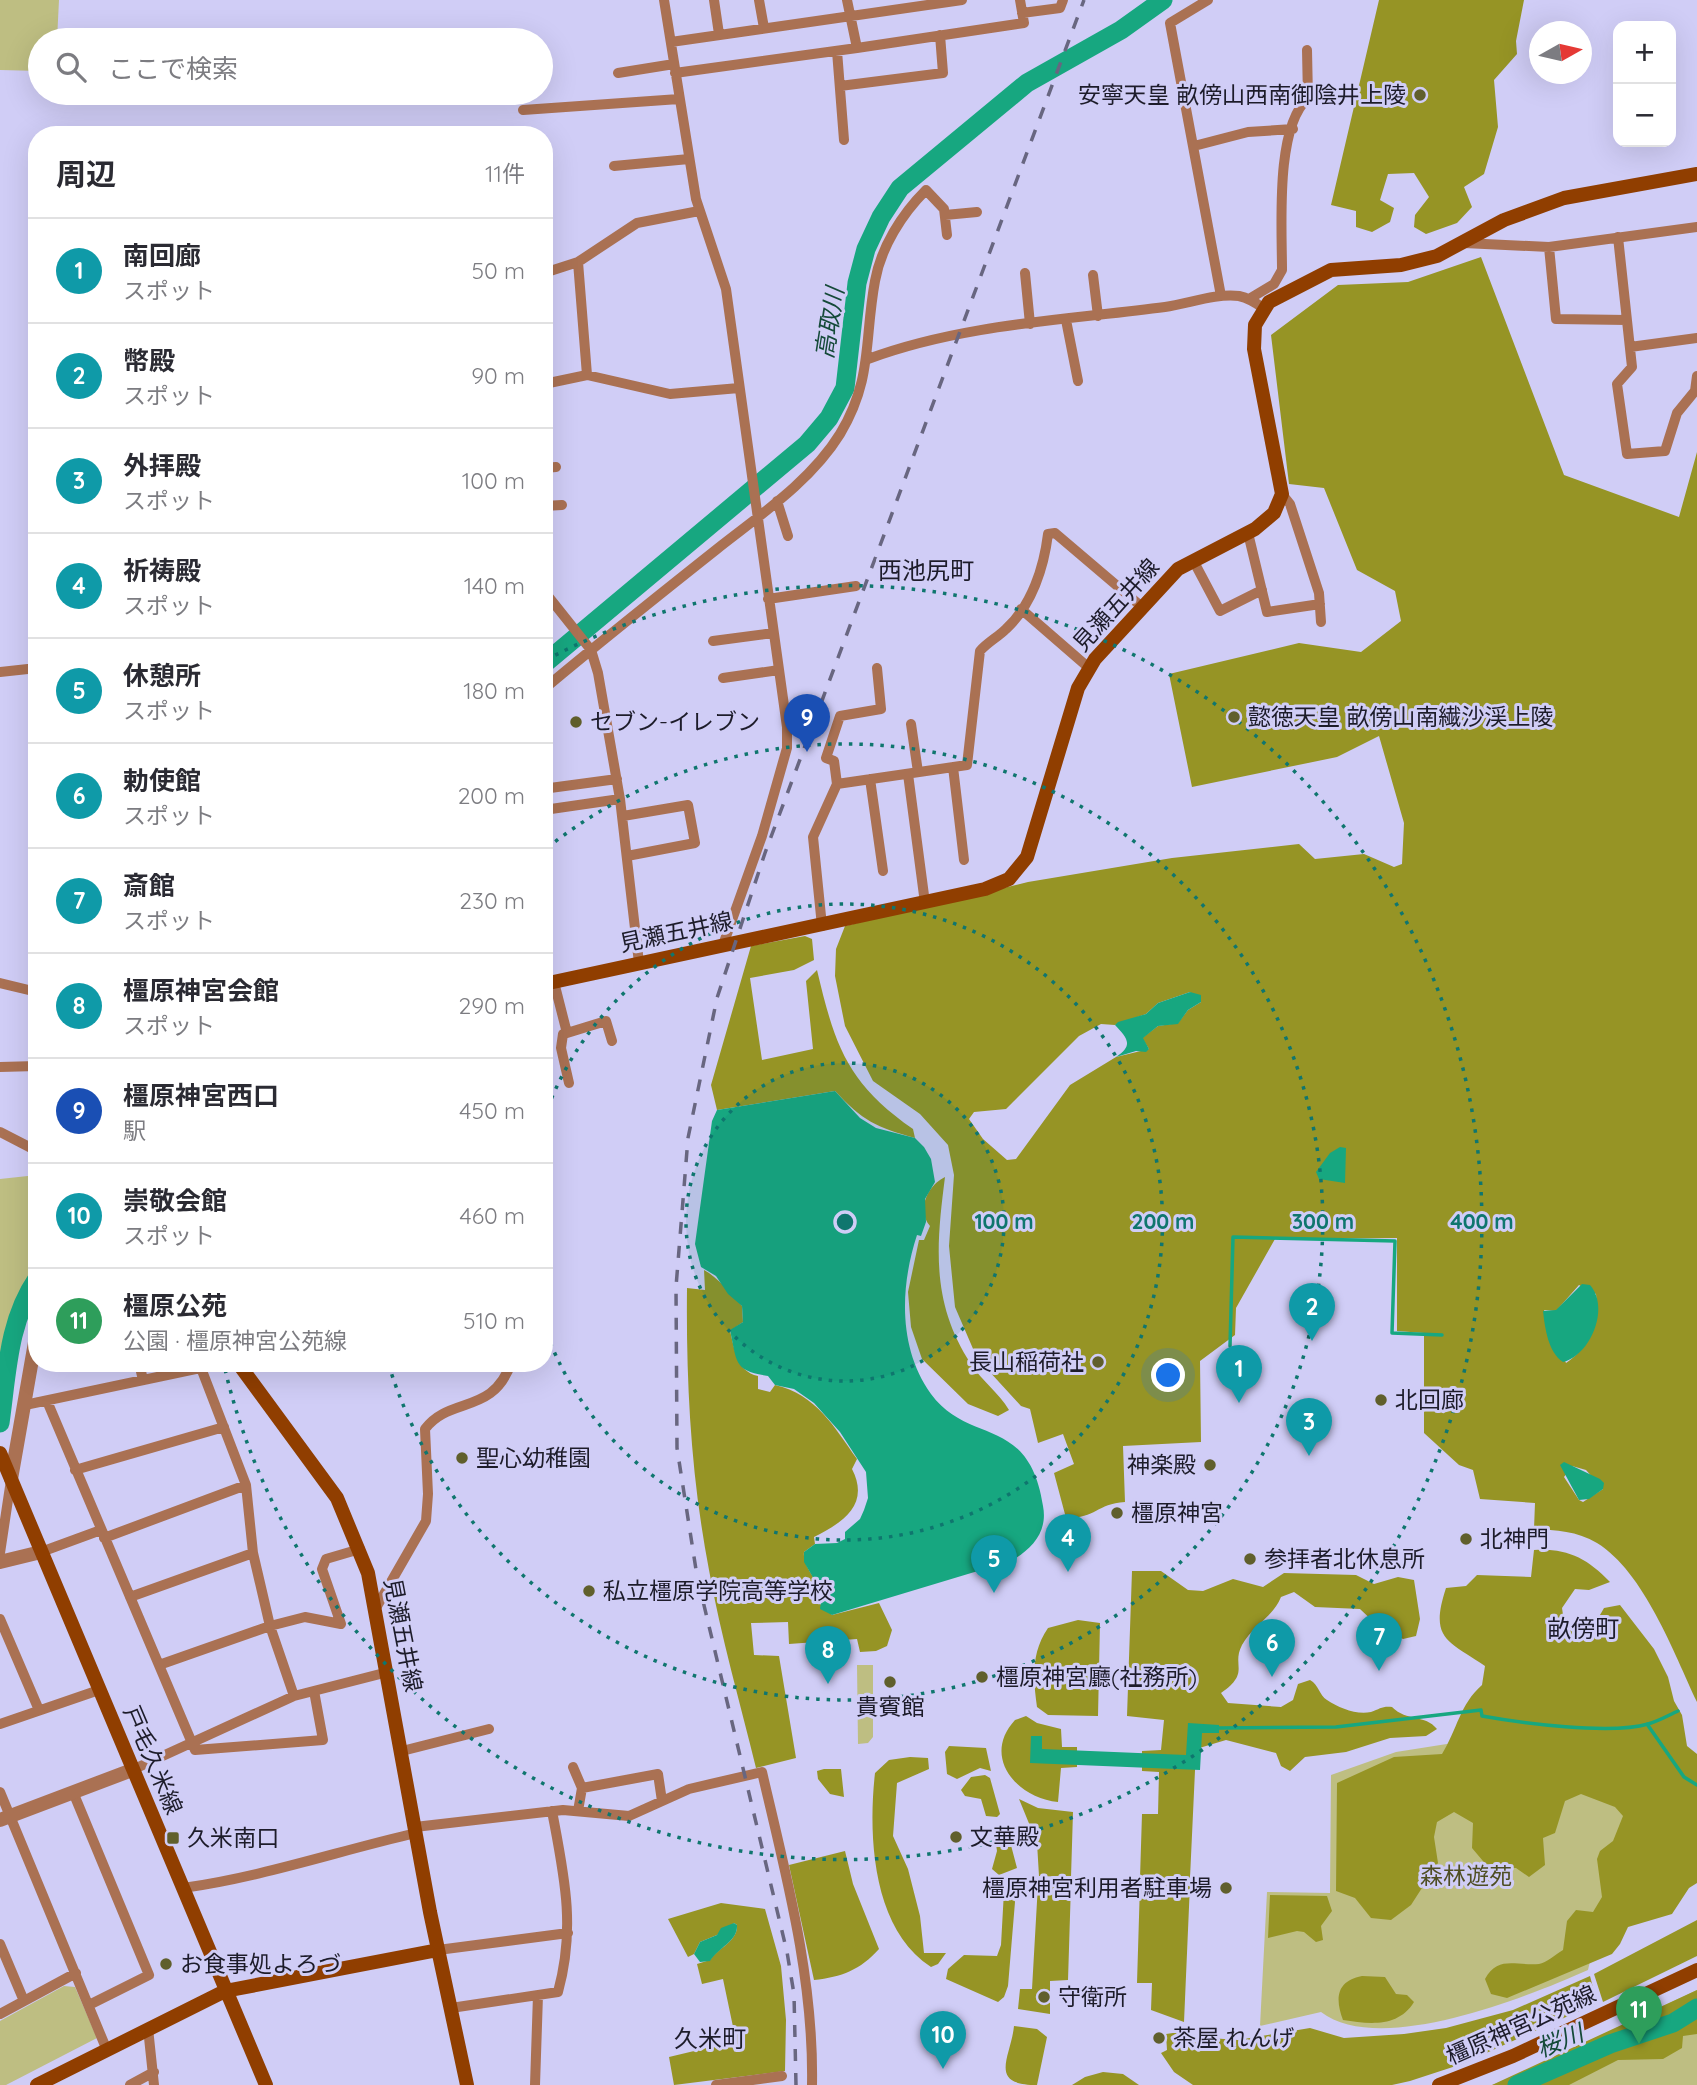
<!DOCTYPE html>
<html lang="ja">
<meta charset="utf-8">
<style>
body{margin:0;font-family:Quicksand,"Noto Sans JP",sans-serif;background:#f2f2f3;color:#2b2b33}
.controls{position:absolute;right:21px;top:21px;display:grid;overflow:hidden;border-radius:14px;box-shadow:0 7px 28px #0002}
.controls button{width:63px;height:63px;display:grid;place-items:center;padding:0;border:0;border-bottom:2px solid #e1e1e2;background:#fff;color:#2b2b33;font:35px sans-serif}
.compass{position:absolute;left:1529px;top:21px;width:63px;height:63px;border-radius:50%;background:#fff;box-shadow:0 7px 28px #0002;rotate:82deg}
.you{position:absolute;left:1169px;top:1376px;width:24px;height:24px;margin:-18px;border:5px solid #fff;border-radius:50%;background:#1a73e8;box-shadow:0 0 0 10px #1a73e833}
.badge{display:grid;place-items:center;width:46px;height:46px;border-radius:50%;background:#605f2c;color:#fff;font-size:23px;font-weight:700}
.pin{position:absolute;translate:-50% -58px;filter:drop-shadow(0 2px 4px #0008)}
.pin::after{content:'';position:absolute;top:37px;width:24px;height:21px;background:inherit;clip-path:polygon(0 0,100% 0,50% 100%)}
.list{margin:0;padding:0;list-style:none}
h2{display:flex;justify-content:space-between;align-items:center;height:91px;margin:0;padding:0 28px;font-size:30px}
h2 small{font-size:23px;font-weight:400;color:#7c7c81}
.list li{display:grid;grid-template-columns:46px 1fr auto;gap:21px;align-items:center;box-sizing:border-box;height:105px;padding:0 28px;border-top:2px solid #e1e1e2}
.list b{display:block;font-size:26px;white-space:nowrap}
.list p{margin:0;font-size:23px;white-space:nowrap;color:#7c7c81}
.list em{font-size:23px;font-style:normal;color:#7c7c81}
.icon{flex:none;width:38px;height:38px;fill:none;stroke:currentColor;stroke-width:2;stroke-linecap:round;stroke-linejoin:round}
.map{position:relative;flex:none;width:1697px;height:2085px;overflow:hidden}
.search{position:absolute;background:#fff;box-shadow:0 7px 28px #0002;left:28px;top:28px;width:525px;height:77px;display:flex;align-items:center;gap:18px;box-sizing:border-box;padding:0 24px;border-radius:38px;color:#7c7c81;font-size:26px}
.panel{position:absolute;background:#fff;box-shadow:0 7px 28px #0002;left:28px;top:126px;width:525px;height:1246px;border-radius:28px}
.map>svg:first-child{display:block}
</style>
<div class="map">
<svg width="1697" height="2085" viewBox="0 0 1697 2085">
<rect width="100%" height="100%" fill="#d0cdf6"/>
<path fill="#bebe82" d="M0,0h59l-2,40h-17v31l-40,-1z
M37,1175v95l-23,41 -14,54v-186z
M857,1665h16v72l-5,6 -10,1z
M1529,1731l114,1 -55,238c-61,27 -208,87 -267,42l-61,14 7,-134 63,1 1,-118 65,-23z
M64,1986l11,1 22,51 -91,47h-6v-64z
M1697,1990v95h-205l18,-7z"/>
<path fill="#969425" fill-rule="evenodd" d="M1379,0h145l-8,41 1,13 -23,26 4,47 -14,47 -20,13 8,20 -15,16 -31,11 -12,-7 1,-12 14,-18 -15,-24 -26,1 -8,26 14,8 -4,14 -18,10 -16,-5v-16l-25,-6z
M1481,257l83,218 115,42 18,-65v1250c-23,-49 -53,-130 -100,-159 -20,-12 -41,-13 -63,-14l1,-26 -55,-4 -7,-29 -14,-5 -35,-32v-100l-27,-2v-93l-122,1 -39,69 -1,27 -35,26 1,81 -78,4 2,56c-29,2 -28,16 -59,16l-12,-45 20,-9 -11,-30 -25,9 -8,-34 -9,-3 -44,-48 -22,-51 -6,-61 5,-71 -6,-30 -28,-31 -47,-33 -28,-55 -10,-50 1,-27 9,-23 183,-44 144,-24 127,-14 16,15 49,-5 30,13 8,-3 2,-41 -25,-87 -42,21 -145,30 -23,-113 130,-31 62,9 40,-31 -6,-30 -38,-21 -33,-82 -35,-4 -18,-149 67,-50 70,-3zM1190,992l11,10 -13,8 -10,13 -20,3 -16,12 7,11 -33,8 -46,28 -54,74 -9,1 -24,-21 -14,-20 5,-7 32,-3 73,-73 22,-12 14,1 31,-11 12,-11zM1579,1285l17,9c3,30 -5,52 -30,69l-22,-53 12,1zM1572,1466l14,4 17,19 -20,13 -4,-2 -15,-23z
M805,936l7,3 2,21 -20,10 -44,8 12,82 51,-11 -7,-68 11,-11c18,76 30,113 96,159l2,9c-39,-11 -52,-17 -80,-47l-118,19 -6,-25 40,-139z
M945,1177c-9,70 -14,126 26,187 11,17 28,29 38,46l-11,6 -30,-12 -46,-45 -11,-32 -3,-35 11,-52h5l6,-14c-14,-16 -2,-41 15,-49z
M704,1270c13,7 29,25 38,36l1,16 -13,9c5,19 6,40 28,45v13l12,3 5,-7c41,9 60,43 82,74l-5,10c18,35 -8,53 -38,68l1,7 -11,8c-2,19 22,32 16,52l12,11 47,-12 13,27 -5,16 -11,5 -16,1 -3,-13 -68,5 -1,-22 -37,1 3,32 25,1 17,102 -40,10c-16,-66 -35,-131 -47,-198 -18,-94 -23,-187 -22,-282l18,2z
M1534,1550c33,-2 53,8 76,32l-21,8 -14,-1 -13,19 3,20c23,6 28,0 39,-20l16,-3 34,44 14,28 6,24 8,14 5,31 10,8v129l-8,5 -17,26 -44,13 -8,17 -8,10 -105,44 -16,-4 -6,-15c13,-24 31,-13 54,-15 7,-1 17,-10 24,-14l4,-29 9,-11 17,2 9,-15 -5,-38 3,-8 13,-10 10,-25 -8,-9 -34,-13 -16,7 -10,32 -12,5 2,27 -16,12 -13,-9 -28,-1 -16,-19 1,-25 -19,-11 -17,10 -3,15 4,26 -27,42 -20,15 -20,-2 -16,-20 -19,-7 1,-108 57,-26 48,-3c15,-24 18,-50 40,-69l3,-19c-37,-26 -56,-26 -39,-78l20,-2 11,-11 54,2z
M1132,1571h29l27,19 15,1 30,-12 30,8 21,-14 72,2 18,9 24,-7 16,3 6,39 -4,17 -13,3 -25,-13 -18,-17 -45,-2 -21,-15 -13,5c-8,20 -28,28 -39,48 -11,21 9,27 -21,48l7,10 53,4 12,-7 5,-16 12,-4c9,5 9,15 17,20 12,8 29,15 44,12 9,-3 11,-6 21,-5 15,15 33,7 45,22l-11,7 -36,2 -44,14 -41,5 -15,14 -9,-5 -5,-13 -50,-13 -30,9 -6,129h-50l2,-64h16l1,-42 -17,-1v-20l19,-1 3,-30 -37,-4z
M1078,1620l22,3 -2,93 -50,-1 -11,-8c-4,-29 -6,-54 11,-79z
M1026,1716l11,7 24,6 1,18h15v20l-16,1 -3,34c-41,-4 -77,-45 -43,-82z
M949,1746l37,2 5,23 -11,-3 -23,11 -10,-5 -2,-22z
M910,1757l18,1 1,11 -32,14 -4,53 15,33 12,47 4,37h22l-8,11 -7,3c-59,-38 -63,-132 -56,-194l14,-13z
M824,1769h17l3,28 -14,-3 -12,-15 -1,-8z
M985,1775l5,3 10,36 -3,3 -11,-1 -5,-17 -16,-3 -4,-6 10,-13z
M1019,1799l19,9 35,4 -2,65 -32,-1 -2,-33z
M1000,1832l8,2 9,34 -18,7 -7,-6 5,-18 -2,-14z
M845,1851l8,33 26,65c-19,21 -37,28 -65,31l-25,-115z
M1038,1884h33l-3,96 -18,1v33l-32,-5 2,-20h12z
M1140,1884h50l-6,138 -33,-12 1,-27h-15z
M1012,1890l3,12 -7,84 -4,11 -6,5 -52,-23 2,-10 16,-14 33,1 4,-11 3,-54z
M1270,1895l57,1 5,15 -11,15 2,14 -7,2 -12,-10 -7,-1 -29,7z
M721,1903l44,6 16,57 5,54 -1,51 -111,14 -5,-28 67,-16 -13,-62 -21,5 -5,-20 13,-4c8,-12 28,-19 27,-35l-3,-2 -17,12 -17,7 -6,12 -6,3 -20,-38z
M1697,1920v36l-94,46 -9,-28z
M1362,1976l23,1 11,17 11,1 7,7c-16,26 -45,22 -71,18 -8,-21 -7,-39 19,-44z
M1590,1976l7,27 -135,61 -52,17 -18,4h-199l-19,-13 -13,-19 6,-3 -1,-16 14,-2 16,5 42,3 72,-12 34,10 60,-4 42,-6 67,-18z
M1697,1990v44l-14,2 -1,12 -19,11 -45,1 -49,25h-77z
M1014,2026l23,3 10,8 -10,48c-50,0 -26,-28 -23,-59z
M1103,2072l20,2 16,11h-67l13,-8z"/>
<path fill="#17a780" d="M1190,992l11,3v7l-13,8 -10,14 -20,2 -15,12 6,11 -3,3 -10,-1 -20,6c19,-12 10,-20 -1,-32l3,-3 28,-8 12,-11z
M835,1091l25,27 16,10 39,10 9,9 7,12 4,23 -10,17 1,23 -5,14 -4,-1c-17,52 -19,113 14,159 38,52 98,20 112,112 5,26 -11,43 -32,55l-179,54 -12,-6 2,-16 -18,-31v-10l11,-8 22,-1 8,-4v-7l15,-13 4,-9 4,-12 -2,-26 -26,-40 -26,-29 -20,-14 -19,-4 -7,-9c-34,-5 -31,-13 -38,-46l13,-8 -1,-16 -14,-12 -12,-18 -15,-9 -6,-23 17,-123 5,-11z
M1340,1147l6,1 -1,35 -26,-4 -3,-7 14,-19z
M1582,1284l8,1c20,22 1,70 -27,77 -15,-10 -18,-34 -20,-51l13,-1z
M1564,1462l36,17 4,4 -1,6 -14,10 -10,1 -19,-35z
M1188,1723l31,2v8h-17l-2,37 -170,-7 1,-27h11v13l144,6z
M734,1923l3,2c1,16 -18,22 -27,36l-10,1 -6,-8 6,-12 17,-7 4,-7z"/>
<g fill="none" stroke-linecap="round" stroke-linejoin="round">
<path stroke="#17a780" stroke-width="3.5" d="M1230,1346l3,-109 162,4 -3,92 50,2
M1647,1724l37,53 13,8
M1219,1728l117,-1 145,-17 1,6c39,7 128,19 166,8 11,-3 21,-9 30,-13"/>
<path stroke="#17a780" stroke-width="19" d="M544,664l263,-220 22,-26 16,-30 12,-105 9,-34 15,-32 19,-29 127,-105 94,-53 42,-30
M0,1423c7,-49 8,-102 37,-144
M1517,2085l93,-41 63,-21 24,-15"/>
<path stroke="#aa7153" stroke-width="10" d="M664,0l32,199 30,90 61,438v21l-25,88 -39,109
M714,0l5,34
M759,0l5,28
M847,0l10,48 167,-25 -4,-23
M1208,0l-38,23 51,273
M1022,13l38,-5 3,-8
M671,42l291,-42
M837,51l7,89
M618,73l56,-9
M675,73l182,-25
M840,86l103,-13 -3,-38
M523,110l156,-11
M1194,146l54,-14 45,-3
M614,166l75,-7
M945,215l32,-3
M1618,237l14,130 -15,17 10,70 38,-3 12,-38 18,-22 2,-15
M1464,243l85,4 148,-20
M1549,247l7,72 71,1
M578,262l9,113
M544,273l34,-11 59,-39 62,-12
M1025,273l5,51
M1093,275l5,41
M1249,299l25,-15 8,-14c0,-43 -7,-143 26,-172l-1,-48
M1066,320l12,61
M1630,347l67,-9
M868,359c94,-35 198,-39 297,-52 23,-3 50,-14 74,-11 9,2 16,6 24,12
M549,383l38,-8 83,19 69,-6
M544,468l12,-1
M1282,494l8,10 29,89 2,29
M777,501l11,35
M544,506l18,-1
M1248,533l19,79 53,-8
M1193,560l27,51 42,-21
M544,591l47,59 7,23 22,126 19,164
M768,599l88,-13
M1021,609l68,59
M713,641l60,-8
M0,672l37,-4
M723,678l56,-8
M544,689c57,-48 115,-94 173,-140 43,-34 94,-68 123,-115 33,-55 24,-94 35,-153 6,-34 27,-67 51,-91l18,19 3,26
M911,724l7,48
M953,767l11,93
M908,774l17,129
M870,779l13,92
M837,784l130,-19 13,-114c8,-9 18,-14 26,-22 26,-24 38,-62 42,-95l7,-1 87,74
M550,788l67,-9
M544,810l76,-11
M623,816l65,-11 7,38 -68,13
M822,926l-9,-89 24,-53 -3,-23 -8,-3 14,-42 41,-7 -4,-41
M554,982l13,51 -4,1 -2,14 8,35
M0,983l37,9
M567,1033l39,-12 6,20
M0,1067l37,-1
M0,1132l37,19
M139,1363l4,17
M201,1368l45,117 7,68 17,73 24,70
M47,1401l148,349 128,-10 -9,-49
M25,1405l199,-42
M75,1470l149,-43
M104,1538l142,-53
M41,1552l60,-22
M0,1553l11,-73
M130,1597l123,-44
M376,1608l50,-87 2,-27 -3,-65c25,-33 68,-14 86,-66
M0,1619l39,91
M159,1665l111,-39 35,-9 36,7 -19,-55 4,-10 34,-10
M0,1724l99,-34
M402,1751l87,-22
M573,1767l9,21 -4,23
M132,1770l162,-74 94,-24
M582,1788l76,-14 4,27
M0,1792l106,256
M73,1792l76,183 -60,30
M415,1827l148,-17 66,6 60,-27 73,-17c24,103 52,206 50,313
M183,1888c79,-11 155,-37 233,-55
M0,1944l24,57
M438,1950l130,-17
M451,2008l107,-16c18,-65 6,-117 -6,-181
M0,2014l76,-41
M148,2028l6,57
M130,2085l24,-13
M535,2085l3,-90
M716,2085l66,-9"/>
<path stroke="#aa7153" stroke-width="14" d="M11,1479l26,-148
M0,1562l41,-10
M0,1820l132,-50"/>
<path stroke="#903e00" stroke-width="14" d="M544,984l441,-95 24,-10 18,-22 51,-169 17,-29 83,-90 77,-40 19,-16 8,-19 -28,-145 1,-24 14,-23 62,-32 70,-5 36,-9 67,-36 60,-22 133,-24
M238,1363l99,135 31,75 62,339 37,173
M0,1453l266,632
M37,2085l188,-94 213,-41
M1439,2085l74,-29 184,-86"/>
<path stroke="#686680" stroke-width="3.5" stroke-dasharray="12 12" stroke-linecap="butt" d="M796,2085l-2,-91 -7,-42 -90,-376 -20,-128 -1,-161 12,-149 29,-140 48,-145 319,-853"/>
</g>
<circle cx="845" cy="1222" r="159" fill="#0f766e" fill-opacity=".12"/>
<g fill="none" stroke="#0f766e" stroke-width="3.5" stroke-dasharray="3.5 7">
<circle cx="845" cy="1222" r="159"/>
<path d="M544 1118A318 318 0 1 1 544 1326"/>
<path d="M547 848A478 478 0 1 1 389 1366"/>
<path d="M546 660A637 637 0 1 1 224 1365"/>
</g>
<g fill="#605f2c" stroke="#d0cdf6" stroke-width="2.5">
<circle cx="1420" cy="95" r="7"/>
<circle cx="1234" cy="717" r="7"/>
<circle cx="576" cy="722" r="7"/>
<circle cx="1098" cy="1362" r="7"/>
<circle cx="1381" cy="1400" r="7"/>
<circle cx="462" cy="1458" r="7"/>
<circle cx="1210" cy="1465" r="7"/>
<circle cx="1117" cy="1513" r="7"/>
<circle cx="1466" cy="1539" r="7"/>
<circle cx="1250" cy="1559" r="7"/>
<circle cx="589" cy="1591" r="7"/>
<circle cx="982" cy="1677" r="7"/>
<circle cx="890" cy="1682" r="7"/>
<circle cx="956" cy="1837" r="7"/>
<rect x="166" y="1831" width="14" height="14" rx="3.5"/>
<circle cx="1226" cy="1888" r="7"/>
<circle cx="166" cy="1964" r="7"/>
<circle cx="1044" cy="1997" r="7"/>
<circle cx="1159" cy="2038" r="7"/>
</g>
<g text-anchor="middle" stroke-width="6" stroke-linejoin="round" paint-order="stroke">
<g font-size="23" fill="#1d1c2a" stroke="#d0cdf6" text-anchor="start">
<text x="1406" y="103" text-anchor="end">安寧天皇 畝傍山西南御陰井上陵</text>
<text x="1248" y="725">懿徳天皇 畝傍山南繊沙渓上陵</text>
<text x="590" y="730">セブン-イレブン</text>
<text x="1084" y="1370" text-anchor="end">長山稲荷社</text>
<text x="1395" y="1408">北回廊</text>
<text x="476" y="1466">聖心幼稚園</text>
<text x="1196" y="1473" text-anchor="end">神楽殿</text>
<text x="1131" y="1521">橿原神宮</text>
<text x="1480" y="1547">北神門</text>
<text x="1264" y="1567">参拝者北休息所</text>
<text x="603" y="1599">私立橿原学院高等学校</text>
<text x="996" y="1685">橿原神宮廳(社務所)</text>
<text x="890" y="1715" text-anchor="middle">貴賓館</text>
<text x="970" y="1845">文華殿</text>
<text x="187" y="1846">久米南口</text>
<text x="1212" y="1896" text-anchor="end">橿原神宮利用者駐車場</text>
<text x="180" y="1972">お食事処よろづ</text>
<text x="1058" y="2005">守衛所</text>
<text x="1173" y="2046">茶屋 れんげ</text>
</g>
<g font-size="23" fill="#1d1c2a" stroke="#d0cdf6">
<text transform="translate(1116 605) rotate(-48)" y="8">見瀬五井線</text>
<text transform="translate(676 932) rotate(-12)" y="8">見瀬五井線</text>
<text transform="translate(403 1635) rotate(79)" y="8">見瀬五井線</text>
<text transform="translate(153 1760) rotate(67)" y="8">戸毛久米線</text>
<text transform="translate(1521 2025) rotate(-24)" y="8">橿原神宮公苑線</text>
</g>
<g font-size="23" fill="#4f4e23" stroke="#d0cdf6">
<text x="1466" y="1884">森林遊苑</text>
</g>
<g font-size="24" font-style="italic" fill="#154a39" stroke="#d0cdf6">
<text transform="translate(830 323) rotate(-81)" y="8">高取川</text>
<text transform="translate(1560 2041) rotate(-22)" y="8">桜川</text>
</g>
<g font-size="24" fill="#1d1c2a" stroke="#d0cdf6">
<text x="926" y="579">西池尻町</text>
<text x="1583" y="1637">畝傍町</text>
<text x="710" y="2047">久米町</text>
</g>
</g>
<circle cx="845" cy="1222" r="10" fill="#0f766e" stroke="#d0cdf6" stroke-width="3.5"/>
<g font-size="21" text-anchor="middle" font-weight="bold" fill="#0f766e" stroke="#d0cdf6" stroke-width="6" stroke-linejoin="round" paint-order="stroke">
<text x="1004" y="1229">100 m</text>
<text x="1163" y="1229">200 m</text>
<text x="1323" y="1229">300 m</text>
<text x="1482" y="1229">400 m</text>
</g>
</svg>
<div class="controls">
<button>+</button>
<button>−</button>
</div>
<svg class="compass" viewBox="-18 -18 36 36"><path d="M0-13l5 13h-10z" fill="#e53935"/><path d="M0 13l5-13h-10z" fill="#7c7c81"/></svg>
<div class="you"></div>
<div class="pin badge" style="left:1239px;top:1403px;background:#0f9aa8">1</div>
<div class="pin badge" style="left:1312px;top:1341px;background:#0f9aa8">2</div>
<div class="pin badge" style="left:1309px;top:1456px;background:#0f9aa8">3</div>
<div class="pin badge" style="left:1068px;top:1572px;background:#0f9aa8">4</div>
<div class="pin badge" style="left:994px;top:1593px;background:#0f9aa8">5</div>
<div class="pin badge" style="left:1272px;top:1677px;background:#0f9aa8">6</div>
<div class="pin badge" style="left:1379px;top:1671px;background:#0f9aa8">7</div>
<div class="pin badge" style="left:828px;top:1684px;background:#0f9aa8">8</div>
<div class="pin badge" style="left:807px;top:752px;background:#1a4fb4">9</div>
<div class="pin badge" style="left:943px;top:2069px;background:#0f9aa8">10</div>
<div class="pin badge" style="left:1639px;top:2044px;background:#2e9e5b">11</div>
<div class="search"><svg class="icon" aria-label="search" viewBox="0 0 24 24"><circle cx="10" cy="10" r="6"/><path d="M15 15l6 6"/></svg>ここで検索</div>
<section class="panel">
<h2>周辺<small>11件</small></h2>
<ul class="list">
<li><span class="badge" style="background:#0f9aa8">1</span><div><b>南回廊</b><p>スポット</p></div><em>50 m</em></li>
<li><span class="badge" style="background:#0f9aa8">2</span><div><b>幣殿</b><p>スポット</p></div><em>90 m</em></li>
<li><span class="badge" style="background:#0f9aa8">3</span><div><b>外拝殿</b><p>スポット</p></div><em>100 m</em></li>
<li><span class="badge" style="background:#0f9aa8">4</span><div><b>祈祷殿</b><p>スポット</p></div><em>140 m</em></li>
<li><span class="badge" style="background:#0f9aa8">5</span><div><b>休憩所</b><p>スポット</p></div><em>180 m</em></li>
<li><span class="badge" style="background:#0f9aa8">6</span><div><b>勅使館</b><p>スポット</p></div><em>200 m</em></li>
<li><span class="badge" style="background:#0f9aa8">7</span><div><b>斎館</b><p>スポット</p></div><em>230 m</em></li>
<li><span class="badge" style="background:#0f9aa8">8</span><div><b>橿原神宮会館</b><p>スポット</p></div><em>290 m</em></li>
<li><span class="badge" style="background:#1a4fb4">9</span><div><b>橿原神宮西口</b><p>駅</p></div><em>450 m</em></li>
<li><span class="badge" style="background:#0f9aa8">10</span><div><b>崇敬会館</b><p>スポット</p></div><em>460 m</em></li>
<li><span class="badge" style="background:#2e9e5b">11</span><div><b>橿原公苑</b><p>公園 · 橿原神宮公苑線</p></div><em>510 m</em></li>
</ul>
</section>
</div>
